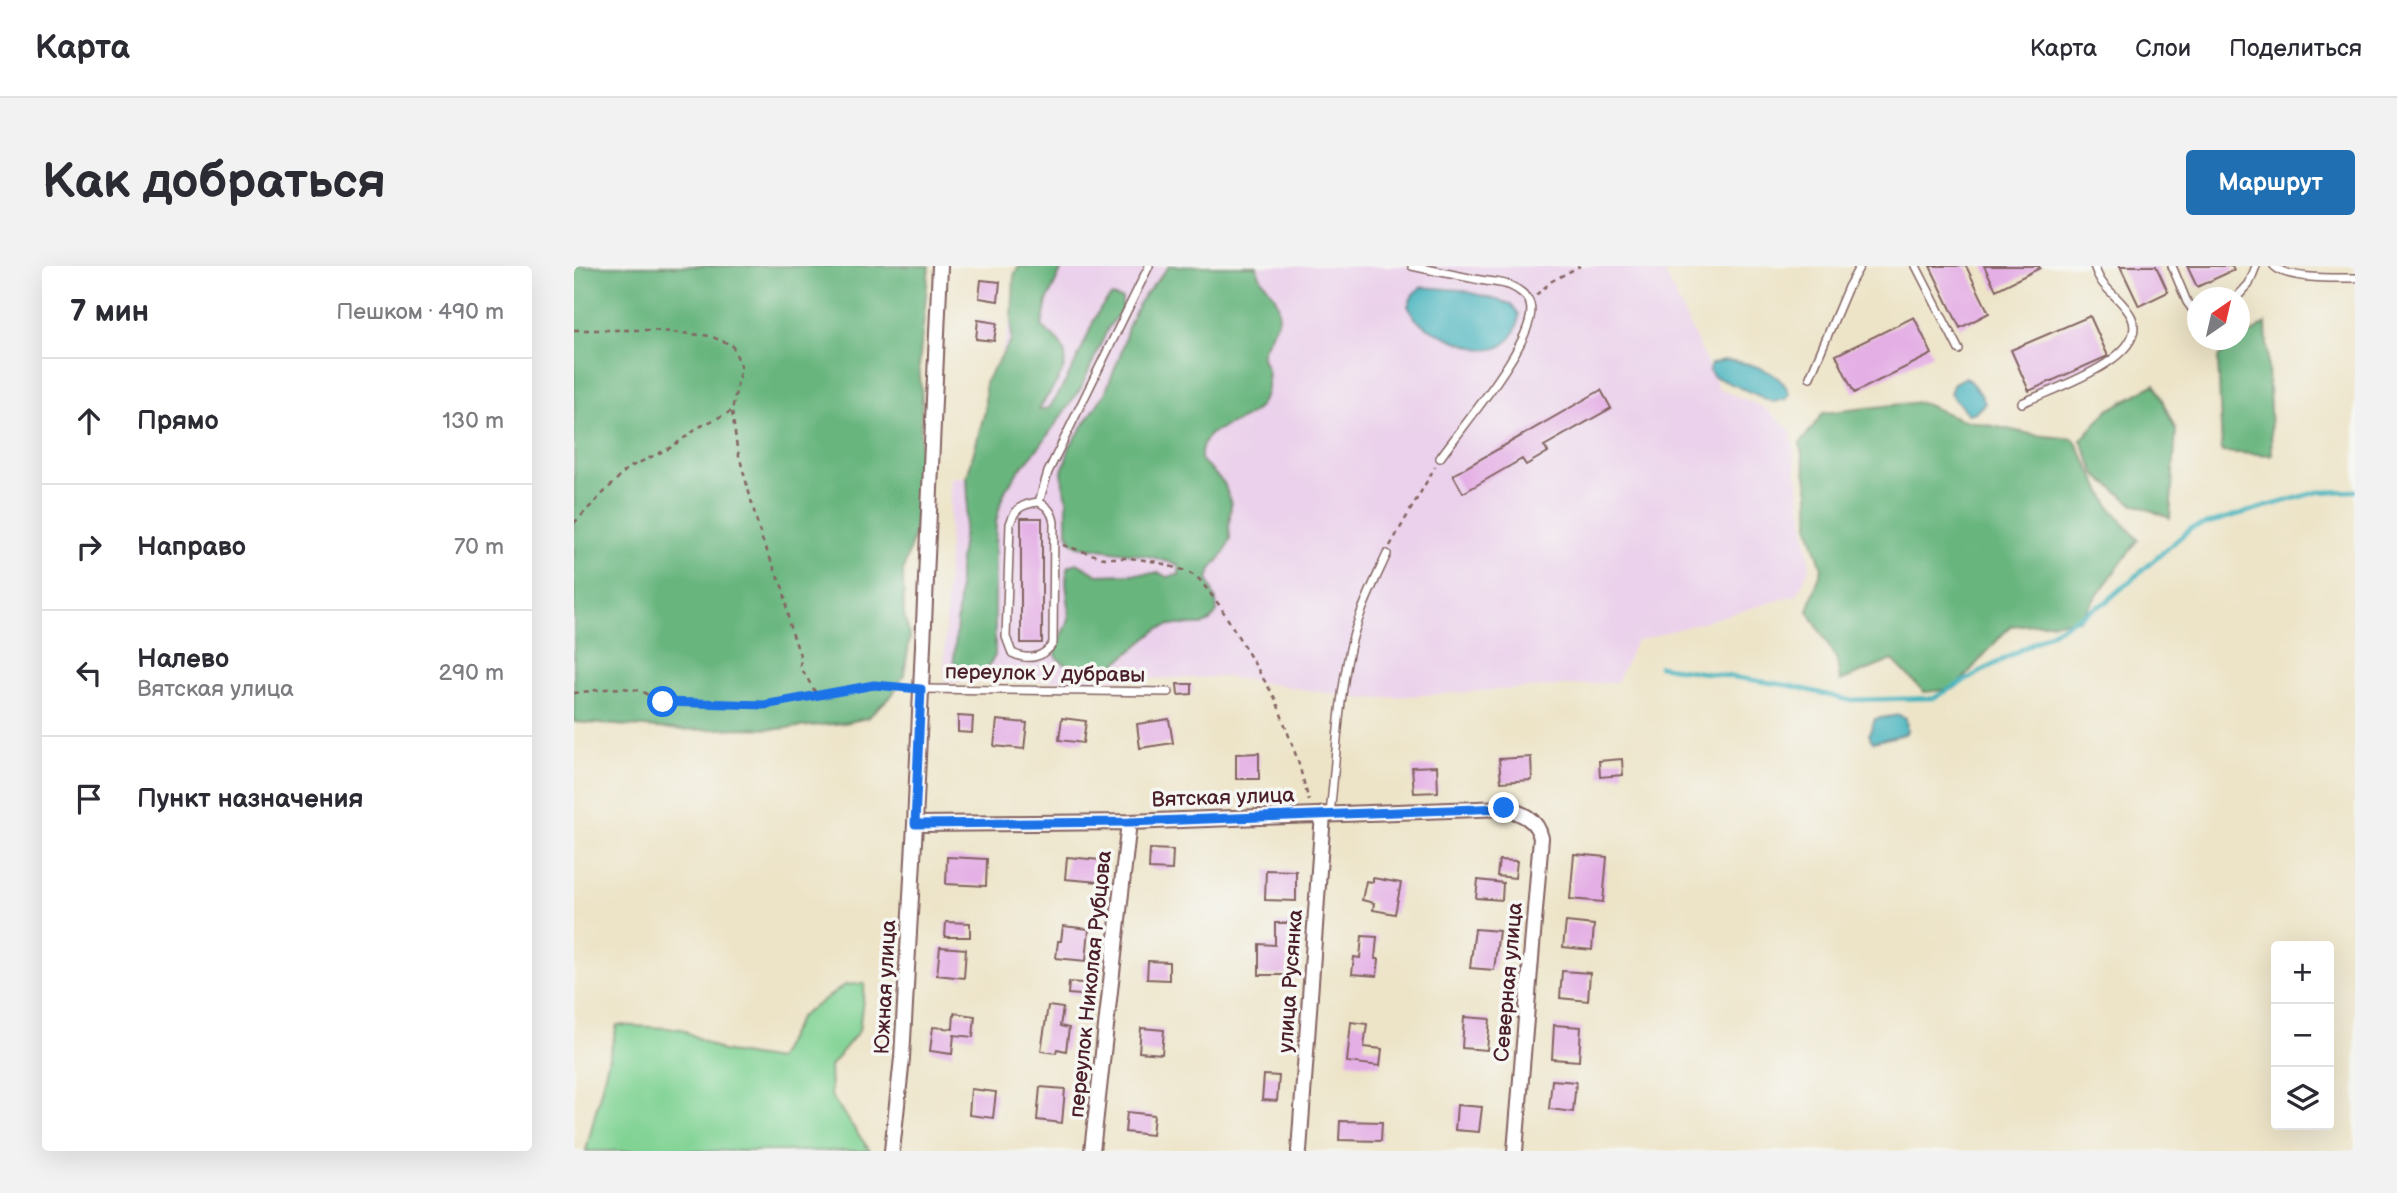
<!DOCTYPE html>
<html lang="ru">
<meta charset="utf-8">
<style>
body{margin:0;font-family:"Balsamiq Sans",sans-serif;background:#f2f2f3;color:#2b2b33}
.controls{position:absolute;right:21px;bottom:21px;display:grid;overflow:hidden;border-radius:7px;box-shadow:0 7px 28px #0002}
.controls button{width:63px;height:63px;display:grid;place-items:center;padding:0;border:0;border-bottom:2px solid #e1e1e2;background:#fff;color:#2b2b33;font:35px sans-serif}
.compass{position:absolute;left:1613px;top:21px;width:63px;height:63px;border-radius:50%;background:#fff;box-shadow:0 7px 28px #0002;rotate:34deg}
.stop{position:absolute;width:21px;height:21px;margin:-16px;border:5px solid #1a73e8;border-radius:50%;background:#fff}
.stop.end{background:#1a73e8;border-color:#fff;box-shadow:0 2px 7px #0008}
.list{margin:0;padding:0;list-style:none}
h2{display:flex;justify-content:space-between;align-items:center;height:91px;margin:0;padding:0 28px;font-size:30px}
h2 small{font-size:23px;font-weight:400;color:#7c7c81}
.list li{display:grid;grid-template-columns:46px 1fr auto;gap:21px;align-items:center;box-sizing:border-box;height:126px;padding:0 28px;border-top:2px solid #e1e1e2}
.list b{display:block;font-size:26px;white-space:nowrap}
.list p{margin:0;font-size:23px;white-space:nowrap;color:#7c7c81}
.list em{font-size:23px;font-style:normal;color:#7c7c81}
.icon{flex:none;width:38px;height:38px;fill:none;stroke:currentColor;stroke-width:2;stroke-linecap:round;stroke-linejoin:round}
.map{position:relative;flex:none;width:1781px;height:885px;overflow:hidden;border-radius:7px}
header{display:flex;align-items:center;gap:42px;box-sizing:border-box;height:98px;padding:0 35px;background:#fff;border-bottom:2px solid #e1e1e2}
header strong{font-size:33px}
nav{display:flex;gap:38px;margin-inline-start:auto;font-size:24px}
.intro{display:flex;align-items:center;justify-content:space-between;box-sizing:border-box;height:168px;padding:0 42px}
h1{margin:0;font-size:49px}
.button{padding:18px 32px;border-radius:7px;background:#1f6fb2;color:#fff;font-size:24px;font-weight:700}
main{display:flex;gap:42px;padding:0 42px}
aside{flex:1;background:#fff;border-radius:7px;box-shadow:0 7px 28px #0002}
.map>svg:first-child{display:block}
</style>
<header>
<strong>Карта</strong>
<nav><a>Карта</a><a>Слои</a><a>Поделиться</a></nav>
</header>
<div class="intro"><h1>Как добраться</h1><a class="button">Маршрут</a></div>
<main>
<aside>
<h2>7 мин<small>Пешком · 490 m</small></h2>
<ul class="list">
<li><svg class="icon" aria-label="ahead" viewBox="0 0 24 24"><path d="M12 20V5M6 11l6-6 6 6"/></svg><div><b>Прямо</b></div><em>130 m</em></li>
<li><svg class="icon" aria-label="right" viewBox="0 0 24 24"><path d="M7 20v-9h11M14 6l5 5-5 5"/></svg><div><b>Направо</b></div><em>70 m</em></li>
<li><svg class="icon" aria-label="left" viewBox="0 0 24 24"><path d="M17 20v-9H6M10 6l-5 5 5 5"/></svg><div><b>Налево</b><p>Вятская улица</p></div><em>290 m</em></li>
<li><svg class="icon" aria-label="arrive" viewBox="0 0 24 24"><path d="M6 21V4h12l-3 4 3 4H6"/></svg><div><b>Пункт назначения</b></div></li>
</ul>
</aside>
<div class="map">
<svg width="1781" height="885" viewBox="0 0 1781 885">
<rect width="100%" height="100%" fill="#f6f6f2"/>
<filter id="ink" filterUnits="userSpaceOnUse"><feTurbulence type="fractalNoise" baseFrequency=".0143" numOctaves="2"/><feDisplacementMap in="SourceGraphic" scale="14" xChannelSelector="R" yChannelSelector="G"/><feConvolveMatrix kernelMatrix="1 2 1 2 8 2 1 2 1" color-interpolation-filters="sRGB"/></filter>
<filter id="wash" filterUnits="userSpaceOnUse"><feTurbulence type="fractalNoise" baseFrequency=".00686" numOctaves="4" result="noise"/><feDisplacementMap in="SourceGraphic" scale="28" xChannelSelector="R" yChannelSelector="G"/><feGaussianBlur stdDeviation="1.57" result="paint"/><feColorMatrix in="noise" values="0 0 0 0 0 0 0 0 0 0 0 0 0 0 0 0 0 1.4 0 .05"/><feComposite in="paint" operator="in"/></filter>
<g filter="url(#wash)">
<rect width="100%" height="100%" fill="#ede4c8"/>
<path fill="#ebd1eb" d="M452,0h643l-6,3 56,120 46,19 26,23 19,135 -13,29 -161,46 -19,41 -253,17 -137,-22 -282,6 -1,-14 7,-190 16,-2z"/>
<path fill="#81d394" stroke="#667960" stroke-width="2" d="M291,717l-6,48 -29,35 1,30 39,55h-284l31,-126 64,4 41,22 55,9 23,-43 45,-32z"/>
<path fill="#68b57e" stroke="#596a54" stroke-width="2" d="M0,0h355l-10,100 3,32 -5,113 -3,24 -11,36 1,44 6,22 -6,38 -12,20 -25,23 -23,5 -67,6 -32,-1 -59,2 -112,-8z
M445,0h44l-16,35 -5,25c6,7 14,12 19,19 15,22 -14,47 -22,65l10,-2c14,-20 25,-41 35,-64 8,-18 12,-35 28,-48l10,3v10l-14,19 -27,60 -41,58 -21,24 -13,19 -5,12 -5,21 -1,24v110l-14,21 -21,1 -7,-9 6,-70v-31l9,-69 -1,-22 18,-66v-29l26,-41 3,-66z
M595,0h88c2,18 20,25 22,43 2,18 -14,28 -17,45 -1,6 3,9 5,15 1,7 1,20 -2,27 -16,38 -67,21 -64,64l23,23 7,21 -2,23 1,12 -5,13 -14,17 -3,11 8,21 1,11 -7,9 -9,4h-31l-12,4 -49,40h-37l-15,-11c-5,-19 7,-20 11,-36 5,-18 -7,-37 1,-56l8,-3 21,12 61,-2 8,4 12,-2v-10l-31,-9 -70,-10 -7,-5 -4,-9v-34l-4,-14 -1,-13 4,-11 4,-14 35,-53 16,-40 7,-26 12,-26z
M1692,57l6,132 -50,-3 -4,-95z
M1581,118l21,47 -6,87 -38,-15 -36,-28 -15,-35 27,-30z
M1346,136l40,17 75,16 39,4 36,68 28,33 -59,80 -69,6 -56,63 -30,3 -31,-32 -53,21 -3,-21 -29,-49 14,-43 -13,-40v-36l-9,-48 23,-31z"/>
<path fill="#44b3bd" stroke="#476974" stroke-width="2" d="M847,21l40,3 50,14 8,10c0,15 -10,33 -27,35 -17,3 -62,-18 -75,-29 -4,-4 -6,-9 -9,-14l5,-12z
M1150,94c23,2 56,10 65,33l-2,6 -14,3 -60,-26 -4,-6 2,-6z
M1392,111l14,16 5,10 -9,9 -8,2 -18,-21 4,-10z
M1325,449l7,3 1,13 -2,3 -32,8 -4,-7 6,-16z"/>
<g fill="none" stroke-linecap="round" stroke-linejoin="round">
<path stroke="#44b3bd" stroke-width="4.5" d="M1085,400l133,20 56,14 86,-2 172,-96 85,-74 126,-36 38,-1"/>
</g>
<g id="blocks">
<path fill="#e4afe5" d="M1356,0h36l23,47 -29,15z
M1410,0h55l1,2 -44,22z
M1546,0h36l12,26 -29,14z
M1613,0h45l2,4 -37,17z
M407,14l19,2 -2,19 -19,-3z
M1516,50l18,40 -79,35 -18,-41z
M1340,51l18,37 -78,39 -18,-38z
M404,54l19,3 -3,18 -18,-2z
M1027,124l10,18 -67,38 4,6 -22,13 -4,-6 -59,34 -10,-18z
M447,252h21v125h-21z
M603,418h15v10l-14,1z
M384,450l15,1 -1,16 -14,-1z
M488,452l24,3 -3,22 -24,-3z
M595,453l4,24 -33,5 -3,-24z
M423,454l30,3 -3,26 -30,-3z
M685,487v26h-23v-25z
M957,491l1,23 -31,2 -2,-23z
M1048,493l1,16 -23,2 -1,-16z
M863,500l1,26 -24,1 -2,-26z
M576,583l23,1 -1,20 -23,-1z
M1000,588l33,3 -4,45 -33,-3z
M373,591l40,2 -1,27 -40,-2z
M493,591l33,3 -1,22 -34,-3z
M925,594l18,1 -2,17 -18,-2z
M692,604l30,1v30l-31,-1z
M799,612l28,5 -6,31 -22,-4 1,-7 -12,-3 4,-19 7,1z
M904,614l25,3 -1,17 -26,-2z
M372,656l24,1v14h-25z
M992,656l28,3 -2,25 -29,-3z
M701,657h17l-1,31 -4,-1v22h-28v-31l16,1z
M489,660l26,3 -3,32 -30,-3 2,-17h3z
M901,663l24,2 -5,39 -24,-2z
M788,670l15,1 -2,22h4l-2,17 -25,-2 2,-17 6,1z
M366,681l26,2 -2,29 -27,-3z
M574,695l21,1v18l-22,-1z
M988,705l28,2 -2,28 -28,-3z
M495,716l26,2 -1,12 -26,-2z
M474,740l15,2 -3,18 9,2 -3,23 -9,-2 -1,4 -15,-2z
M380,747l21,3 -2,21 -19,-2 -2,19 -22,-3 3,-24 20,2z
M890,751l26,2 -3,31 -25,-2z
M777,756l16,2 -3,23 18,2 -2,17 -33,-4z
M980,759l27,2 -2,34 -27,-2z
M567,762l23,2 -2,24 -23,-2z
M690,809l15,1 -2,25 -15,-1z
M978,814l24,2 -3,30 -24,-3z
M466,821l25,2 -3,34 -25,-3z
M397,823l25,3 -3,26 -24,-3z
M883,839l25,2 -3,25 -24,-2z
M553,846l27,3 -2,20 -27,-3z
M766,855l42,1 -1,19 -42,-1z"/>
</g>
</g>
<g filter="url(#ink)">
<use href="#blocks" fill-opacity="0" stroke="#836462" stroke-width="2"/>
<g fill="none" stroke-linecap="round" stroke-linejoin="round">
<g stroke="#836462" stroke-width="10">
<path id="service" d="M838,0c22,5 45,9 68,14 10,2 22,2 31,6 7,3 17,10 19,18 10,33 -70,125 -90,154
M1342,0l43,84
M1598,0l15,36 8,11h3
M1700,0c14,14 61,12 81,12
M1662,32l13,-14 7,-18
M1236,111l38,-90 12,-21
M1448,137c27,-13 127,-44 110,-85 -7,-16 -22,-24 -31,-37 -3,-5 -5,-10 -7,-15
M465,236c9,5 13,10 15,20l-1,121c-9,15 -25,18 -41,10l-6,-16 4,-113c5,-16 12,-20 29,-22z
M465,236l9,-30 101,-206
M347,423l248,3
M756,548c6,-54 8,-111 20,-165 7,-33 23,-64 37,-95"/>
</g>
<g stroke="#836462" stroke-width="18">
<path id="minor" d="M341,558l214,-2 375,-14c18,5 33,11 37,30l-26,313
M318,885l10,-93 13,-234 25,-558
M518,885l37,-329
M725,885l24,-337"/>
</g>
<path stroke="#836462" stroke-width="2.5" stroke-dasharray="5 5" stroke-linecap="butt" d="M962,29l16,-14 28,-15
M0,64h78l58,6 22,9 9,21 -9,45 5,37 24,89 23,54 5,33 12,34 -1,8 17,29
M0,257l54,-55 42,-20 31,-22 31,-15
M489,279l41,13h26l27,4 31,10 11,7 21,27 56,94 22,61 11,40
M816,280l45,-79
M0,427c21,-2 49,-9 69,-1 7,4 11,8 20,10l101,3 110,-20 33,3"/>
<use href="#service" stroke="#fff" stroke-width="7"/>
<use href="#minor" stroke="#fff" stroke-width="14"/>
</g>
</g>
<g fill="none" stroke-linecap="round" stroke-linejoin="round" filter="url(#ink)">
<path stroke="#1a73e8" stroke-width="9" d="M89,436l101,3 110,-20 47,4 -6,135 214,-2 375,-14"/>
</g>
<g text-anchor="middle" stroke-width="7" stroke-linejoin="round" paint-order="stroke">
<g font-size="21" fill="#4a1f2b" stroke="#f6f6f2">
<text transform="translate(471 407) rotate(1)" y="7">переулок У дубравы</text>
<text transform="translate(649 531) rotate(-2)" y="7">Вятская улица</text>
<text transform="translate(716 715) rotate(-86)" y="7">улица Русянка</text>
<text transform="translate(934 716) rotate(-85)" y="7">Северная улица</text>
<text transform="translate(516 718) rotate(-84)" y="7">переулок Николая Рубцова</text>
<text transform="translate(311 721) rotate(-87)" y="7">Южная улица</text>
</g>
</g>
</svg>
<div class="controls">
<button>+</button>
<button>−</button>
<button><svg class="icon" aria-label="layers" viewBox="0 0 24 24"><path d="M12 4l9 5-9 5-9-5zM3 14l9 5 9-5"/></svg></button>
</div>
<svg class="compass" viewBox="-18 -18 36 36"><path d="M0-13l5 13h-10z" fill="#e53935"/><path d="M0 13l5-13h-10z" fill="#7c7c81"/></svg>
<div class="stop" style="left:89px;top:436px"></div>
<div class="stop end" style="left:930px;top:542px"></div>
</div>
</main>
